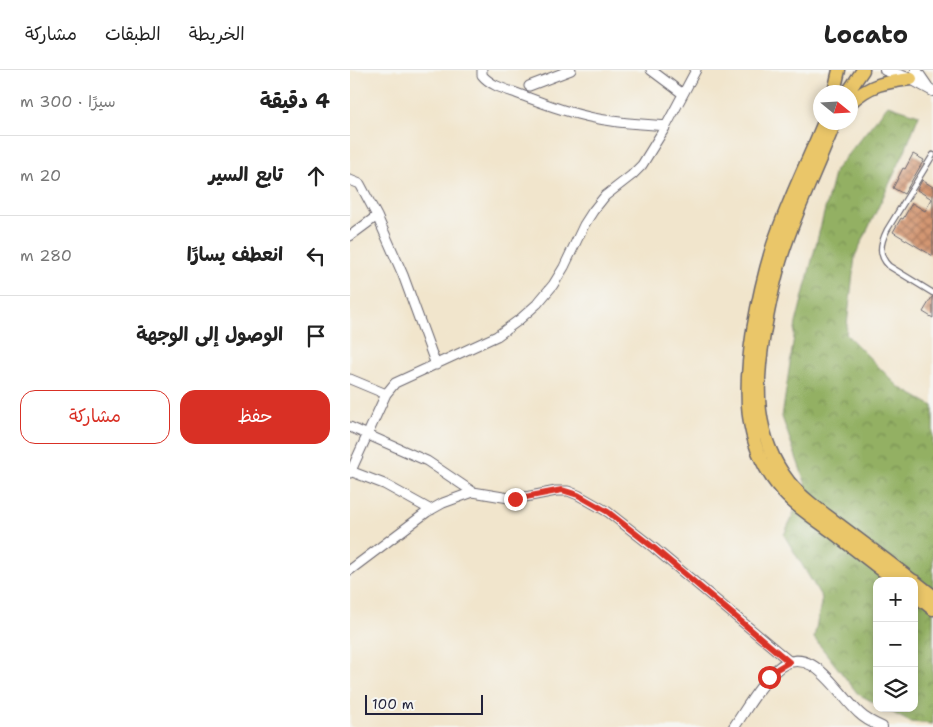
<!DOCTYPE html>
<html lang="ar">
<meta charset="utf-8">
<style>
body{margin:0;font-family:"Shantell Sans","Playpen Sans Arabic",sans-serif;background:#f6f6f6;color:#222;direction:rtl}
.controls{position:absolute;right:15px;bottom:15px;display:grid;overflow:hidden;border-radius:10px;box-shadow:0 2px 8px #0003}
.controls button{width:45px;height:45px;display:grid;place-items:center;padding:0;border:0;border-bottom:1px solid #e0e0e0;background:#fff;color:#222;font:25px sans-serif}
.compass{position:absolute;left:463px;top:15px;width:45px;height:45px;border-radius:50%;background:#fff;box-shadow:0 2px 8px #0003;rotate:108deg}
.scale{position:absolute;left:15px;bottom:12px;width:118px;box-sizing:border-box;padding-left:5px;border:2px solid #22223b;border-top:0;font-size:14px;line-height:18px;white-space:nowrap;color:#22223b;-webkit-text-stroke:4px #f6f6f2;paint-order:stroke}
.stop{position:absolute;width:15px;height:15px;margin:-11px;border:4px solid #d93025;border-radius:50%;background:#fff}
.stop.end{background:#d93025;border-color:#fff;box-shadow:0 1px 5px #0008}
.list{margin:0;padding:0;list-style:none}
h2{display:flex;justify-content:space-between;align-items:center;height:65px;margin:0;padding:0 20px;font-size:21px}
h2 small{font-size:16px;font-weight:400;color:#767676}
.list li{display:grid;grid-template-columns:32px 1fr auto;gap:15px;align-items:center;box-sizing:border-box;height:80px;padding:0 20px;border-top:1px solid #e0e0e0}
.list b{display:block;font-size:19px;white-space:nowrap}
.list em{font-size:16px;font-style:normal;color:#767676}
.actions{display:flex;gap:10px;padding:15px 20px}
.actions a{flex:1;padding:11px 0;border:1px solid #d93025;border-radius:15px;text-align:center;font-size:18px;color:#d93025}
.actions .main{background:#d93025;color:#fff}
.icon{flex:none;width:28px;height:28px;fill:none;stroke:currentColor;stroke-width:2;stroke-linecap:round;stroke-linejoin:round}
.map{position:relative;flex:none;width:583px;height:657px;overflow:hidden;direction:ltr}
header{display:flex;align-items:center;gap:30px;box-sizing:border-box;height:70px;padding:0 25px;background:#fff;border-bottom:1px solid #e0e0e0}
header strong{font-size:24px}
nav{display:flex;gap:28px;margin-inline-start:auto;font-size:18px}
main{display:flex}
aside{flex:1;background:#fff}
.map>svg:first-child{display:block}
</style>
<header>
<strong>Locato</strong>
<nav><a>الخريطة</a><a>الطبقات</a><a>مشاركة</a></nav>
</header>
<main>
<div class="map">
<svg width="583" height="657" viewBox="0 0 583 657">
<defs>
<pattern id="forest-crowns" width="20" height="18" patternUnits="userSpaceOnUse" patternTransform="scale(1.25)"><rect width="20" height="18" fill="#93b063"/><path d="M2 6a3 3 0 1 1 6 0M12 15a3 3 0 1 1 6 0" fill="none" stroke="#788f53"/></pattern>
<pattern id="building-cross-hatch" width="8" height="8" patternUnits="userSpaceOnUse" patternTransform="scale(1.25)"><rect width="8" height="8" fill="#d39672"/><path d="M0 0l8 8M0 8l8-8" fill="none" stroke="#ab7a5f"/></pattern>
</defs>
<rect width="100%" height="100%" fill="#f6f6f2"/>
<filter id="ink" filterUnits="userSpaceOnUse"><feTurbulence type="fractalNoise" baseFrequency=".02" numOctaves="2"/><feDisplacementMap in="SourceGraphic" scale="10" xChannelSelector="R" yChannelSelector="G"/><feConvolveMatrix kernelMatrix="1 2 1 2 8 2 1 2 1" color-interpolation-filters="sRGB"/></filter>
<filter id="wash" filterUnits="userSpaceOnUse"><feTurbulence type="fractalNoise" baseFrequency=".0096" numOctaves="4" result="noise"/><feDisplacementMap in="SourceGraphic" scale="20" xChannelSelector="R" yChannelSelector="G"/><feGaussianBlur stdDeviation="1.12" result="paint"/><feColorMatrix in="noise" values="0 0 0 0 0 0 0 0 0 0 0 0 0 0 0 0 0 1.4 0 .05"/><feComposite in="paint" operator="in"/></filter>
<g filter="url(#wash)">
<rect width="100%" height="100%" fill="#f1e5cc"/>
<path fill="url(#forest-crowns)" stroke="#5a694f" d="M538,35l31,10 -15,38 -49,103 -9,78 53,53 34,19v318l-23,-2 -26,-14h30v-127h-37v123l-19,-10 -44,-56 8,-40 -38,-63 22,-50 -24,-68 14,-94 39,-153z"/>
<g id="blocks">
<path fill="url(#building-cross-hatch)" d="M563,84l11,6 -20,34 -11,-6 10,-20 2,1z
M572,110l11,7v69l-40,-24 8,-14 2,1 9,-16 13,8 7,-12 -15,-9z
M582,227h1v21l-10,-6z"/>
</g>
</g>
<g filter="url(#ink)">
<use href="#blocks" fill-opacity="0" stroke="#6a666e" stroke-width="1"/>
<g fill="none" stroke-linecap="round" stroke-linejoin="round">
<g stroke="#6a666e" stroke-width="7">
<path id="service" d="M583,85l-46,75c-7,14 -9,25 2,36l44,27"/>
</g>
<g stroke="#6a666e" stroke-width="11">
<path id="minor" d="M132,0v5c8,10 22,14 34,18 31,12 63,24 96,28 18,3 36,3 54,5
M301,0l32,24
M179,16l42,-16
M0,110l10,4 17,32 26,59 33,90
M0,166l27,-20
M0,309l36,15
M0,357l77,34 46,31
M0,401l34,13 47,26
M0,403l36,-79 9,-11 102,-47 22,-16 18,-16 16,-19 11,-18 20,-42 9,-14 12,-15 27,-21 10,-10 24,-39 30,-56
M0,500l77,-58 16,-9 30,-11 42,7 41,-8h12l10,4 30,17 46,36 135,113"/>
</g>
<g stroke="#6a666e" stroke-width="12">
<path id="tertiary" d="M535,0l26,9 22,12
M566,0l11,16
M384,657c13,-19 25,-41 41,-56 34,-33 62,22 84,42 6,6 14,10 23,14"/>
</g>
<g stroke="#6a666e" stroke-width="15">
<path id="primary" d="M484,22l5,-22
M498,22l15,-22
M500,33c20,-19 35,-21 61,-24
M474,52c-17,41 -37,81 -51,123 -9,28 -15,56 -20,85 -9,58 -12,115 30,162 13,15 31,26 47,38 22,17 44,34 66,51
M485,52c-17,44 -38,86 -52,130 -9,27 -14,54 -19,82 -9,53 -10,102 25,148 14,17 34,31 52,44 24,18 48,36 72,55
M564,511l19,15
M564,524l19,15"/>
</g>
<use href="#service" stroke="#fff" stroke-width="4.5"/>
<use href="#minor" stroke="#fff" stroke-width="9"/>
<use href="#tertiary" stroke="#fff" stroke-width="10"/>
<use href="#primary" stroke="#eac669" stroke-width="12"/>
</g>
</g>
<g fill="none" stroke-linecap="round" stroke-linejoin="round" filter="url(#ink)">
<path stroke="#d93025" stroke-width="6" d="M165,429l47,-9 16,5 30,17 46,36 135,114 -12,7 -8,8"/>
</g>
</svg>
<div class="controls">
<button>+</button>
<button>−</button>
<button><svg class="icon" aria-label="layers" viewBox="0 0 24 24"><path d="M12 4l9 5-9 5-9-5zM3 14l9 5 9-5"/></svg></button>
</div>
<svg class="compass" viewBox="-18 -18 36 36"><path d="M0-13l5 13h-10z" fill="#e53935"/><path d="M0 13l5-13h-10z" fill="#767676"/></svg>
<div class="scale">100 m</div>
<div class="stop" style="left:419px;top:607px"></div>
<div class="stop end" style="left:165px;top:429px"></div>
</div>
<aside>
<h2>4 دقيقة<small>سيرًا · 300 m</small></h2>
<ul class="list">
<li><svg class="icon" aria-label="ahead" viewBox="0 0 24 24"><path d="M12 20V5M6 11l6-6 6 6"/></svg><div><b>تابع السير</b></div><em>20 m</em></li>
<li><svg class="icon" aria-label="left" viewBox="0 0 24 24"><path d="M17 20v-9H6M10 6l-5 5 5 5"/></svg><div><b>انعطف يسارًا</b></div><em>280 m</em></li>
<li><svg class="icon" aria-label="arrive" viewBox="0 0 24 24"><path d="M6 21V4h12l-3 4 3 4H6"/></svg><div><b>الوصول إلى الوجهة</b></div></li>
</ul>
<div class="actions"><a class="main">حفظ</a><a>مشاركة</a></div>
</aside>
</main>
